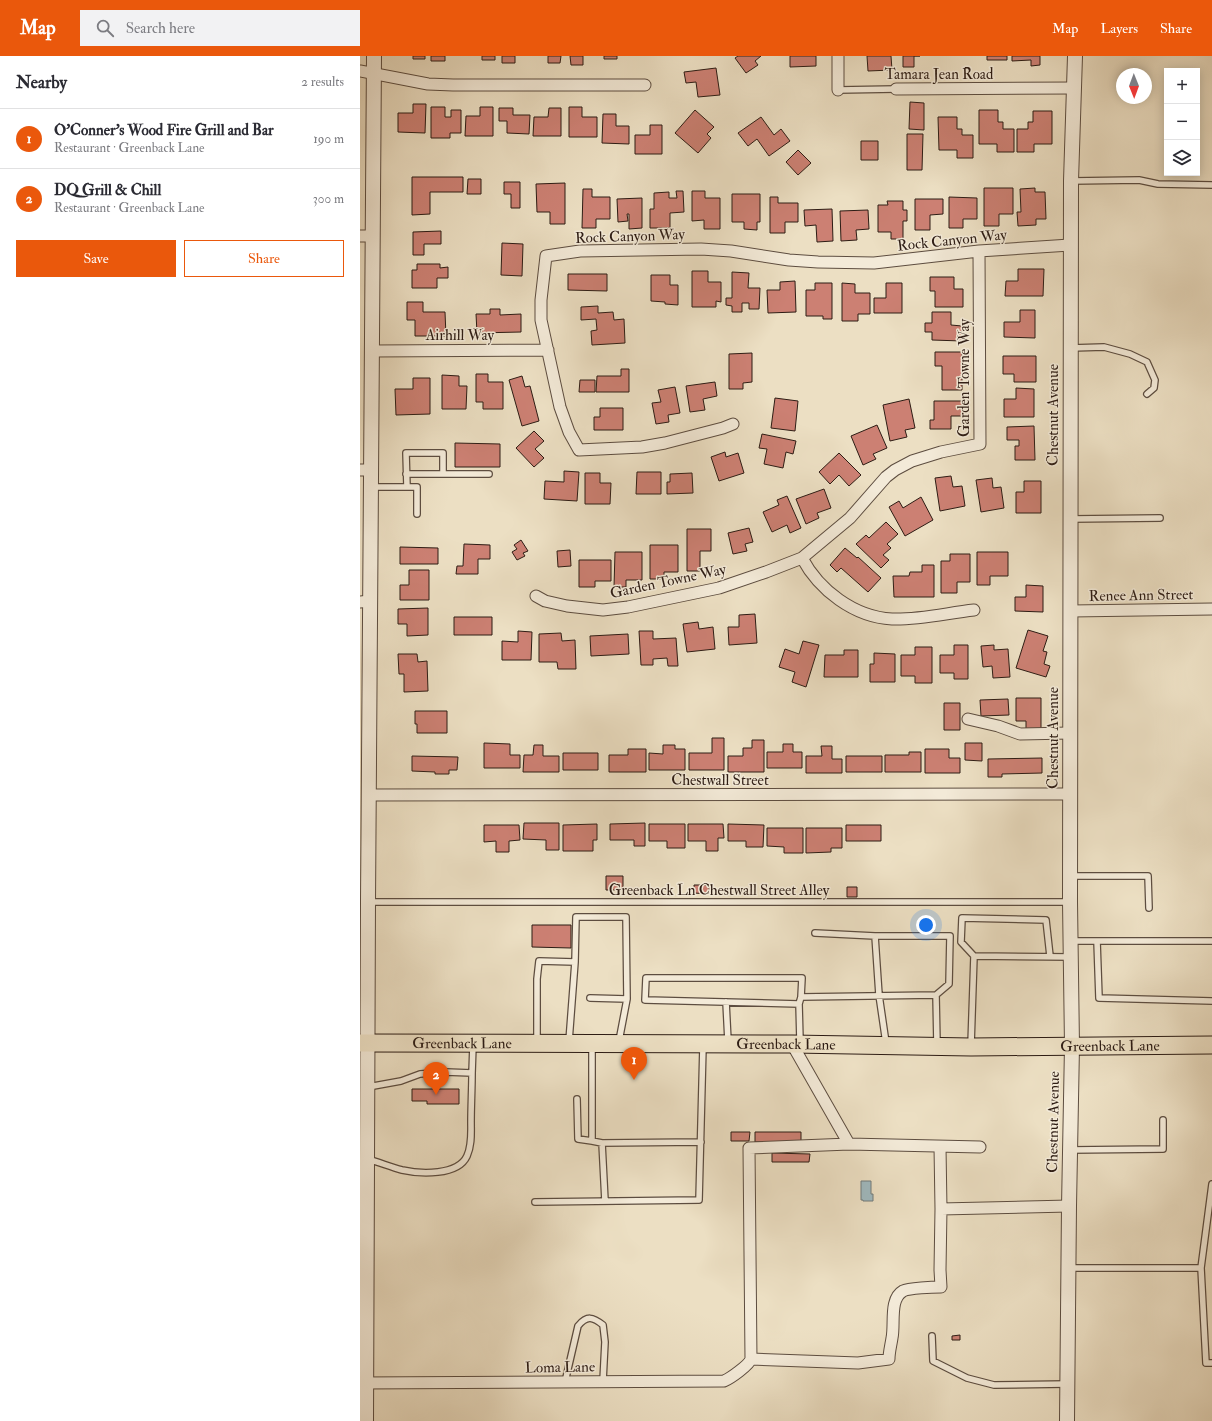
<!DOCTYPE html>
<meta charset="utf-8">
<style>
body{margin:0;font-family:"IM FELL Double Pica",serif;background:#f2f2f3;color:#2b2b33}
.controls{position:absolute;right:12px;top:12px;display:grid;overflow:hidden;border-radius:0px;box-shadow:0 2px 10px #0003}
.controls button{width:36px;height:36px;display:grid;place-items:center;padding:0;border:0;border-bottom:1px solid #e1e1e2;background:#fff;color:#2b2b33;font:20px sans-serif}
.compass{position:absolute;left:756px;top:12px;width:36px;height:36px;border-radius:50%;background:#fff;box-shadow:0 2px 10px #0003;rotate:179deg}
.you{position:absolute;left:566px;top:869px;width:14px;height:14px;margin:-10px;border:3px solid #fff;border-radius:50%;background:#1a73e8;box-shadow:0 0 0 6px #1a73e833}
.badge{display:grid;place-items:center;width:26px;height:26px;border-radius:50%;background:#ea580c;color:#fff;font-size:13px;font-weight:700}
.pin{position:absolute;translate:-50% -33px;filter:drop-shadow(0 1px 2px #0008)}
.pin::after{content:'';position:absolute;top:21px;width:14px;height:12px;background:inherit;clip-path:polygon(0 0,100% 0,50% 100%)}
.list{margin:0;padding:0;list-style:none}
h2{display:flex;justify-content:space-between;align-items:center;height:52px;margin:0;padding:0 16px;font-size:17px}
h2 small{font-size:13px;font-weight:400;color:#7c7c81}
.list li{display:grid;grid-template-columns:26px 1fr auto;gap:12px;align-items:center;box-sizing:border-box;height:60px;padding:0 16px;border-top:1px solid #e1e1e2}
.list b{display:block;font-size:15px;white-space:nowrap}
.list p{margin:0;font-size:13px;white-space:nowrap;color:#7c7c81}
.list em{font-size:13px;font-style:normal;color:#7c7c81}
.actions{display:flex;gap:8px;padding:12px 16px}
.actions a{flex:1;padding:9px 0;border:1px solid #ea580c;border-radius:0px;text-align:center;font-size:14px;color:#ea580c}
.actions .main{background:#ea580c;color:#fff}
.icon{flex:none;width:22px;height:22px;fill:none;stroke:currentColor;stroke-width:2;stroke-linecap:round;stroke-linejoin:round}
.map{position:relative;flex:none;width:852px;height:1365px;overflow:hidden}
header{display:flex;align-items:center;gap:24px;box-sizing:border-box;height:56px;padding:0 20px;background:#ea580c;color:#fff}
header strong{font-size:19px}
nav{display:flex;gap:22px;margin-inline-start:auto;font-size:14px}
.search{width:280px;height:36px;background:#f2f2f3;display:flex;align-items:center;gap:10px;box-sizing:border-box;padding:0 14px;border-radius:0px;color:#7c7c81;font-size:15px}
main{display:flex}
aside{flex:1;background:#fff}
.map>svg:first-child{display:block}
</style>
<header>
<strong>Map</strong>
<div class="search"><svg class="icon" aria-label="search" viewBox="0 0 24 24"><circle cx="10" cy="10" r="6"/><path d="M15 15l6 6"/></svg>Search here</div>
<nav><a>Map</a><a>Layers</a><a>Share</a></nav>
</header>
<main>
<aside>
<h2>Nearby<small>2 results</small></h2>
<ul class="list">
<li><span class="badge">1</span><div><b>O'Conner's Wood Fire Grill and Bar</b><p>Restaurant · Greenback Lane</p></div><em>190 m</em></li>
<li><span class="badge">2</span><div><b>DQ Grill &amp; Chill</b><p>Restaurant · Greenback Lane</p></div><em>300 m</em></li>
</ul>
<div class="actions"><a class="main">Save</a><a>Share</a></div>
</aside>
<div class="map">
<svg width="852" height="1365" viewBox="0 0 852 1365">
<rect width="100%" height="100%" fill="#ecdfc3"/>
<filter id="stains"><feTurbulence type="fractalNoise" baseFrequency=".005" numOctaves="4"/><feColorMatrix values="0 0 0 0 .2 0 0 0 0 .09 0 0 0 0 .02 0 0 0 .5 -.17"/></filter>
<radialGradient id="worn" r=".72"><stop offset=".6" stop-color="#630" stop-opacity="0"/><stop offset="1" stop-color="#630" stop-opacity=".3"/></radialGradient>
<path fill="#9fb9bf" stroke="#717a7b" d="M501,1125h10v13h2v7h-10v-1h-2z"/>
<path fill="#cc8073" stroke="#2d1c14" d="M53,0h12v3h-12z
M71,0h14v5h-14z
M122,0h13v4h-13z
M142,0h13v7h-13z
M188,0h13l-1,7h-12z
M210,0h13v9h-12z
M244,0h13v3h-13z
M378,0h23l-6,5 3,4 -12,8 -11,-15z
M430,0h26v10l-26,1z
M507,0h24l1,14 -24,1z
M543,0h17h-6v11h-11z
M627,0h20v4h-20z
M652,0h28v9l-9,1v-6l-19,1z
M356,12l4,27 -22,2 -2,-15 -10,1 -2,-11z
M550,46l14,1v27l-15,-1z
M53,48h13l-1,29 -27,-1v-19h15z
M71,51h14v10h6v-7h10v23h-11v5h-19z
M120,51h13v29h-28l1,-20h14z
M209,51h13v10h15v20h-28z
M139,52h14v7h17l-1,19 -22,-1v-12h-8z
M189,52h12v28h-28l1,-19h14z
M335,54l19,17 -7,7 4,4 -13,15 -23,-20z
M619,54h19v12h5v7h11v23h-17v-8h-18z
M673,55h19v33h-18v8h-17v-23h11v-7h5z
M243,58h13v12h13v18l-27,-1z
M401,61l13,18 7,-6 9,12 -21,15 -12,-17 -9,7 -10,-13z
M578,61h19v12h5v6h11v23h-16v-8h-18z
M290,69h12v29h-27v-19h15z
M547,78h16l-1,36h-15z
M501,85h17v19h-17z
M438,94l13,13 -13,12 -12,-13z
M52,121h51v15h-33v22l-18,1z
M108,123h13v15h-14z
M144,126h16v26h-9v-14h-7z
M205,127v41h-15v-12h-13l-1,-28z
M624,132h29v26h-14v12h-15z
M675,132v4h10l1,27h-10v6l-18,1 -1,-14h4l-1,-23z
M223,133h9v8h18v22h-14v9h-14z
M316,135h7l1,21 -14,1v15h-20v-19h4v-16l15,-1v6h8z
M332,135h13v7h15v31h-16v-9l-12,1z
M372,138h28v28h-3v8l-13,-1v-7h-12z
M410,141h8v6h20v19h-13v11h-15z
M589,141l28,1v21h-14v9h-14z
M282,142v30l-13,1v-15h-2l1,7 -10,1 -1,-23z
M555,143h28v15l-13,1v15h-15z
M527,145h16v9h4v11h-4v18h-12v-7h-13v-27h10z
M472,153l1,32 -16,1 -1,-17 -11,1 -1,-16z
M508,154l1,19 -13,1 1,10 -16,1 -1,-30z
M81,175v13h-17v11h-11v-23z
M142,187l21,1 -1,32 -21,-1z
M57,208h23v4l8,-1v11h-11v10h-25v-18h5z
M658,213h26l-1,27h-38l1,-15h12z
M332,215h16v11h13v20l-5,-1v6h-24z
M372,216l17,1 -1,15h12l-1,21h-10v-6h-7v9h-10v-6l-6,-1v-7h6z
M208,218h39v17l-39,-1z
M291,219h19v10h8v20l-13,-1v-2l-14,-1z
M570,221h24v12h9v18h-28v-16h-5z
M435,225l1,31 -28,1 -1,-23h13v-8z
M455,227h17v36h-9v-3h-17v-26h9z
M482,227l13,1v9h15v21h-12v7h-16z
M526,227h16v30h-28v-15h12z
M47,246h16v10h22l1,24h-31v-16h-8z
M238,250v7l15,-1 1,8 10,-1 1,24 -33,2 -1,-14 6,-1 -1,-11 -15,1v-13z
M130,253h10v6l21,-1v18l-44,1 -1,-19h14z
M660,254h15v28l-31,-1v-15h16z
M572,256h19v13l11,1v15l-30,-1v-8h-7v-9h7z
M575,296h27v38h-20v-24h-7z
M392,297v29l-9,1v6h-14v-35z
M643,300h33v26h-22v-8h-11z
M261,313h8v23h-33l1,-16h24z
M116,318h12v8h15v27h-20v-7h-7z
M82,319l17,1v10h8l-1,23h-24z
M162,320l3,11 5,-1 9,35 -17,5 -13,-46z
M53,322h17v36l-34,1 -1,-26h18z
M220,324h15v12h-16z
M355,326l2,14 -14,3 2,11 -15,2 -4,-26z
M315,331l5,26 -12,2 1,7 -13,2 -4,-21 9,-1 -3,-12z
M656,332l18,1v28h-30v-18h12z
M415,342l23,3 -3,30 -24,-3z
M549,343l6,29 -10,2 2,7 -17,4 -7,-36z
M574,345h29v15h-12v13h-21v-9h4z
M240,352h23v22h-29v-13h6z
M517,369l10,23 -14,6 3,5 -13,6 -12,-29z
M674,370l1,34h-20v-14h4v-6h-12v-13z
M174,375l10,10 -9,8 9,9 -10,9 -18,-19z
M402,378l34,7 -3,13 -7,-2 -3,16 -19,-4 3,-15 -8,-1z
M95,387l45,1v23h-45z
M365,396l1,5 12,-4 6,20 -25,8 -8,-24z
M479,397l22,22 -12,11 -10,-11 -9,9 -11,-12z
M204,415l15,1 -2,29 -33,-2 1,-18 19,1z
M277,416h24v22h-25z
M225,417h15v10h11l-1,21h-25z
M332,417l1,20 -26,1v-12h3v-8z
M591,420l2,11 9,-1 3,20 -25,5 -5,-33z
M632,422l1,10 8,-1 3,21 -23,4 -5,-32z
M664,425h17v32h-25v-21h8z
M464,433l7,19 -14,5 2,5 -13,6 -10,-25z
M427,440l14,32 -11,5 -3,-8 -15,7 -9,-20 16,-7 -2,-5z
M561,441l12,23 -28,16 -16,-29 10,-6 4,7z
M526,466l12,12 -11,10 4,4 -8,7 6,5 -8,8 -25,-24 10,-9 3,3z
M389,472l4,14 -8,2 2,7 -14,3 -5,-21z
M327,473h24v22h-11v20h-13z
M161,484l7,11 -5,2 2,3 -8,4 -5,-8 5,-3 -3,-4z
M104,488l26,1v14h-12v15h-22l1,-8h6z
M290,489h28v27h-14v7h-14z
M40,491l38,1v16h-38z
M485,492l12,10 1,-1 23,21 -13,14 -27,-24 -4,4 -7,-7z
M210,494l1,16 -13,1 -1,-16z
M255,496h27v28h-16v7h-12z
M617,496h31v24h-18v9h-13z
M590,498h20v28h-13v11h-16v-32h9z
M219,504h32v21h-16v6h-16z
M562,509h12v32h-40l-1,-21h16l1,-4h12z
M49,514h20v30h-29v-15h9z
M666,529l17,1v26l-28,-1v-14h11z
M68,552v27l-21,1v-12h-9v-15z
M395,558l2,29 -28,2 -1,-18h11v-12z
M94,561h38v18h-38z
M338,566l1,7 14,-2 2,22 -28,3 -4,-28z
M668,574l20,6 -5,15 4,1 -3,12 6,2 -4,11 -30,-9z
M158,575l14,1 -1,28h-29v-19l16,1z
M279,575h14v8l23,-1 2,28h-10l-1,-8 -14,1v6h-12z
M201,577l1,8 13,-1 1,29h-18l-1,-7h-18v-28z
M268,578l1,20 -38,2 -1,-20z
M443,585l16,4 -13,42 -14,-5 3,-10 -16,-5 6,-18 14,5z
M594,589h14v34h-14v-6h-14v-18h14z
M634,589v5l14,-1 2,28 -17,1 -1,-12 -9,1 -2,-21z
M555,591h17v36h-17v-7h-14v-21h14z
M484,594h14v27h-34l1,-22h19z
M514,597l21,1v28h-25v-18h4z
M38,598h19l1,8 9,-1 1,30 -24,1v-18h-5z
M656,642h25v33h-15v-10h-10z
M648,643l1,16 -28,1 -1,-16z
M584,647h16v27h-16z
M55,655h32v22h-30v-9h-2z
M352,682h12v32h-35v-17h23z
M392,684h12v32h-36v-16h15v-8h9z
M124,687l26,1v11h10v13h-36z
M605,687h17v18l-17,-1z
M423,688h10v8h9v16h-35v-16h16z
M174,689h9v11h16v16h-36l1,-17h9z
M303,689h12v4h10v21h-36v-17l14,1z
M461,690h11v13h10v14h-36v-17h16z
M268,693h18v23h-37v-17h19z
M565,693h24v9h11v15h-35z
M549,696h12v20h-36v-17h24z
M203,697h35v17h-35z
M52,700l46,1 -1,13h-8v4h-14v-2l-23,-1z
M486,700h36v16h-36z
M682,702v15l-40,1v3h-14v-18z
M164,767h35v27h-13v-10l-23,-1z
M285,767v23h-11v-6h-24v-16z
M237,768v16h-4v11h-30v-26z
M289,768h36v24h-18v-7h-18z
M328,768h35l1,14h-6v13h-12v-10h-18z
M368,768l36,1 -1,22h-17v-6h-18z
M124,769h35l1,15 -11,1v11h-13v-11l-12,1z
M486,769h35v16h-35z
M407,772h36v25h-19v-6l-17,-1z
M446,772h36v20h-11v4l-25,1z
M246,820h17v14h-17z
M334,829h15v9l-15,-1z
M487,831h10v10h-10z
M172,869h39v23l-39,-1z
M52,1033h47v15h-32v-3h-15z
M371,1076h19l-1,9h-18z
M395,1076h46v10h-46z
M412,1097l38,1 -1,8h-37z
M600,1279v5h-8v-4z"/>
<g fill="none" stroke-linecap="round" stroke-linejoin="round">
<g stroke="#5d4d40" stroke-width="8">
<path id="service" d="M478,34l58,-1
M711,125l68,-1 19,4 54,1
M711,292l33,-1 26,7 17,8 8,18 -1,8 -7,6
M46,418h83
M12,431h45v27
M47,431l-1,-34h37v21
M711,463l89,-1
M710,820h78l1,32
M8,846h702
M455,877l60,3
M711,885h141
M737,885l2,57 113,3
M614,900l-13,-14 1,-24 84,2 4,36
M441,941l-2,7 -154,-4 1,-22h156l-1,19 135,-2 1,49
M230,942l37,1
M366,946l2,39
M439,948l1,37
M177,985v-62l2,-18 36,1 1,-45h50l1,82 -8,42
M209,985l6,-79
M526,987l-7,-48 -4,-59h75l-1,48 -13,11
M232,989v96l10,2
M611,989l3,-89 97,1
M112,1017l1,-28
M217,1043l1,40 14,2
M710,1094l93,-1v-29
M7,1103c12,3 23,8 35,11 18,4 56,6 65,-14 5,-11 4,-23 4,-34 0,-16 1,-33 1,-49l-26,-1 -26,2 -19,7 -33,6
M852,1128l-11,84 5,95h6
M245,1145l-3,-58 99,-1
M175,1146l164,-2 4,-154
M709,1212h132
M572,1280l1,25 34,17 27,7 73,-1
M205,1326l13,-56c9,-11 15,-9 25,-1l2,17 -2,39"/>
</g>
<g stroke="#5d4d40" stroke-width="13">
<path id="minor" d="M0,15l68,13 25,1h192
M536,33l178,-1
M478,34v-34
M0,180h13
M12,295l176,-1
M373,368l-10,4 -58,15 -23,4 -63,3 -10,-18 -9,-25 -19,-87v-20l5,-44 34,-5 121,-2 30,2 58,9 29,2 56,1 105,-12 91,-6
M0,414h11
M442,502c17,32 52,59 90,61 27,1 55,-6 82,-9
M176,540l9,5 22,5 36,4 25,-3 91,-19 47,-16 36,-14 48,-40 36,-41 9,-7 17,-9 29,-9 39,-8 -1,-193
M0,546l10,-1
M711,555l141,-2
M608,663l30,7 22,8 50,-1
M9,739l701,-1
M432,988l57,100 131,3
M581,1153l128,-3
M391,1303l107,4 31,-4c0,-7 2,-14 3,-21 3,-14 -3,-39 11,-47 6,-3 30,-4 38,-4l-1,-17 1,-61 -1,-62
M391,1303l-2,-211 100,-4
M0,1327l364,-2c7,-3 25,-16 27,-22"/>
</g>
<g stroke="#5d4d40" stroke-width="16">
<path id="tertiary" d="M6,1365l2,-519 6,-846
M707,1365l2,-215 3,-160 -2,-144 1,-721 4,-125"/>
</g>
<g stroke="#2d1c14" stroke-width="19">
<g id="primary">
<path id="s1" d="M0,987l432,1 179,3 241,-2"/>
</g>
</g>
<use href="#service" stroke="#f3ead8" stroke-width="5.5"/>
<use href="#minor" stroke="#f3ead8" stroke-width="11"/>
<use href="#tertiary" stroke="#f3ead8" stroke-width="14"/>
<use href="#primary" stroke="#ecdfc3" stroke-width="17"/>
</g>
<g text-anchor="middle" stroke-width="3" stroke-linejoin="round" paint-order="stroke">
<g font-size="15" fill="#2d1c14" stroke="#f3ead8">
<text x="579" y="23">Tamara Jean Road</text>
<text transform="translate(270 180) rotate(-2)" y="5">Rock Canyon Way</text>
<text transform="translate(592 184) rotate(-6)" y="5">Rock Canyon Way</text>
<text x="100" y="284">Airhill Way</text>
<text transform="translate(604 322) rotate(-90)" y="5">Garden Towne Way</text>
<text transform="translate(693 359) rotate(-90)" y="5">Chestnut Avenue</text>
<text transform="translate(308 525) rotate(-12)" y="5">Garden Towne Way</text>
<text transform="translate(781 539) rotate(-1)" y="5">Renee Ann Street</text>
<text transform="translate(693 682) rotate(-90)" y="5">Chestnut Avenue</text>
<text x="360" y="729">Chestwall Street</text>
<text x="359" y="839">Greenback Ln Chestwall Street Alley</text>
<text dy="5" stroke="none"><textPath href="#s1" startOffset="102">Greenback Lane</textPath></text>
<text dy="5" stroke="none"><textPath href="#s1" startOffset="426">Greenback Lane</textPath></text>
<text dy="5" stroke="none"><textPath href="#s1" startOffset="750">Greenback Lane</textPath></text>
<text transform="translate(693 1066) rotate(-89)" y="5">Chestnut Avenue</text>
<text transform="translate(200 1311) rotate(-1)" y="5">Loma Lane</text>
</g>
</g>
<rect width="100%" height="100%" filter="url(#stains)"/>
<rect width="100%" height="100%" fill="url(#worn)"/>
</svg>
<div class="controls">
<button>+</button>
<button>−</button>
<button><svg class="icon" aria-label="layers" viewBox="0 0 24 24"><path d="M12 4l9 5-9 5-9-5zM3 14l9 5 9-5"/></svg></button>
</div>
<svg class="compass" viewBox="-18 -18 36 36"><path d="M0-13l5 13h-10z" fill="#e53935"/><path d="M0 13l5-13h-10z" fill="#7c7c81"/></svg>
<div class="you"></div>
<div class="pin badge" style="left:274px;top:1024px">1</div>
<div class="pin badge" style="left:76px;top:1039px">2</div>
</div>
</main>
